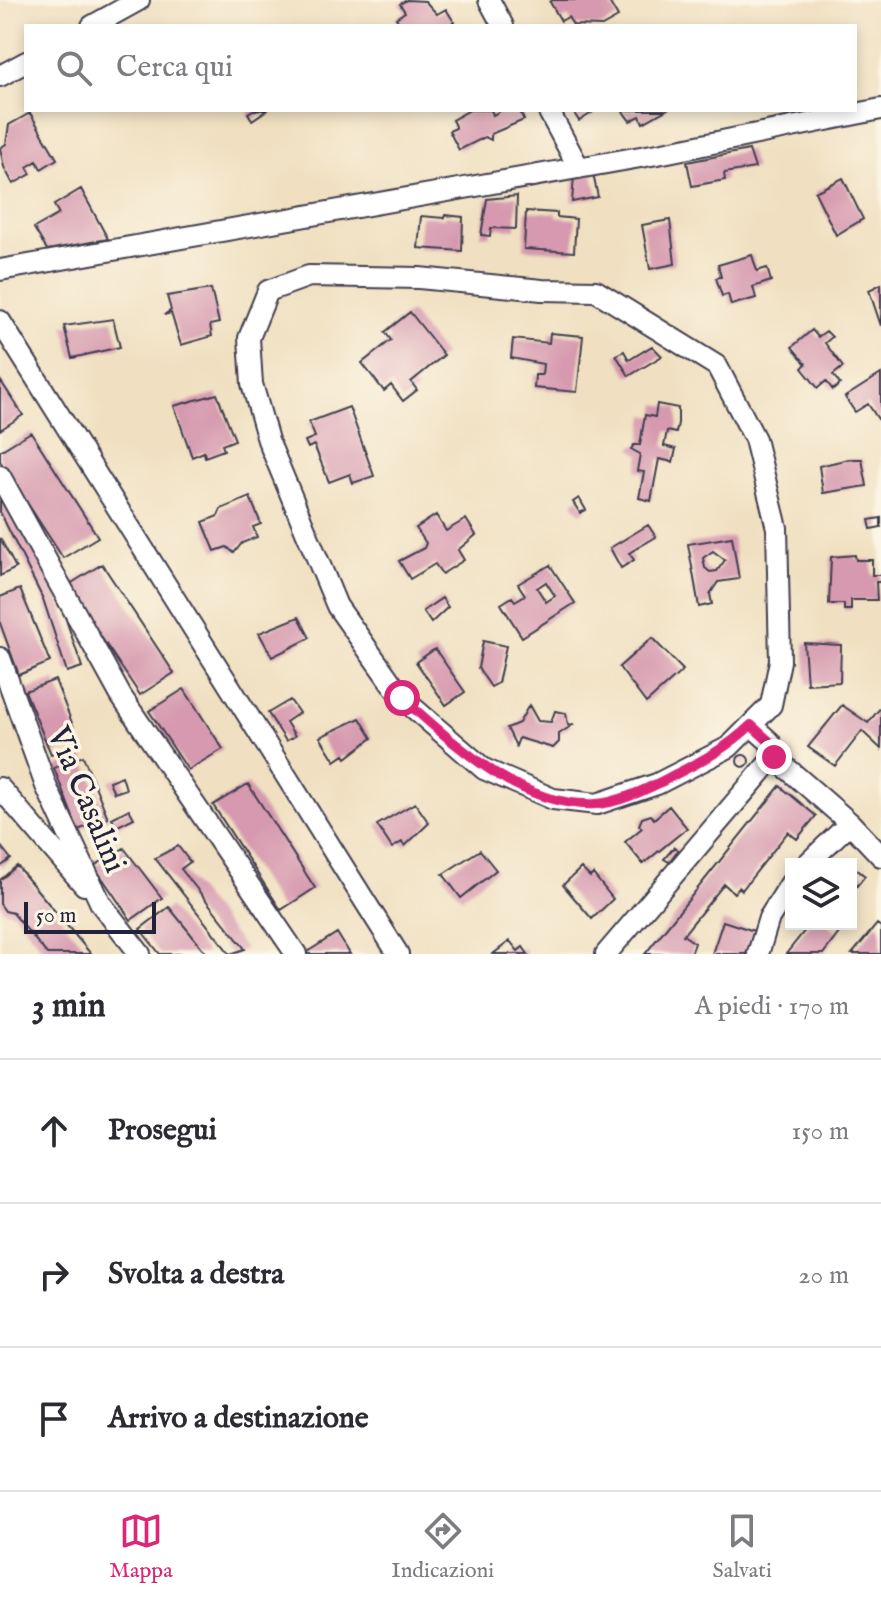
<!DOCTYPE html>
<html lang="it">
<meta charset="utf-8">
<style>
body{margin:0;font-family:"IM FELL English",serif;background:#f2f2f3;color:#2b2b33}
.controls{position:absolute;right:24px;bottom:24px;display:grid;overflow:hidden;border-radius:0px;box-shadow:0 4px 12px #0003}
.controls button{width:72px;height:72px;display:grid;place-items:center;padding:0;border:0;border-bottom:2px solid #e1e1e2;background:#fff;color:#2b2b33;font:40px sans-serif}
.scale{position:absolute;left:24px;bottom:20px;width:132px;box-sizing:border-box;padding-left:8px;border:4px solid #22223b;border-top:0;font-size:22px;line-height:28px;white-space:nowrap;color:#22223b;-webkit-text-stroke:6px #fcf5e5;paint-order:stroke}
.stop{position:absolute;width:24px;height:24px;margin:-18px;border:6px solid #db2777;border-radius:50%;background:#fff}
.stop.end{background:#db2777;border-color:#fff;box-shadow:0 2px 8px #0008}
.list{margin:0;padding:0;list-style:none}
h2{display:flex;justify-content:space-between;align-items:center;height:104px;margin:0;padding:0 32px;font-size:34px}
h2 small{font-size:26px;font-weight:400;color:#7c7c81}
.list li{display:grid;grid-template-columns:52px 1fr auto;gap:24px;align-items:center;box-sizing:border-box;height:144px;padding:0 32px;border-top:2px solid #e1e1e2}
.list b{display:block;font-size:30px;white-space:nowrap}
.list em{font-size:26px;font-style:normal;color:#7c7c81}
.icon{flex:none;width:44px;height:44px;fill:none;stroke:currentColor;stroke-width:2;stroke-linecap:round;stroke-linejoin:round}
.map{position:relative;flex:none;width:881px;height:954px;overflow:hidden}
.search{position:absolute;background:#fff;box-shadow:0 4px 12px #0003;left:24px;right:24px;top:24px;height:88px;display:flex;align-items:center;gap:20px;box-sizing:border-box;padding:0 28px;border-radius:0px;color:#7c7c81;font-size:30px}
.sheet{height:536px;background:#fff}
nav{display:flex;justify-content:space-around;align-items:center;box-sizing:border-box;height:112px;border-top:2px solid #e1e1e2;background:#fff;font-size:22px;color:#7c7c81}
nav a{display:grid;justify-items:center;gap:4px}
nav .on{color:#db2777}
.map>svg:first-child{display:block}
</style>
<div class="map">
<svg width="881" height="954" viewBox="0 0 881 954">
<rect width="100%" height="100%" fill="#fcf5e5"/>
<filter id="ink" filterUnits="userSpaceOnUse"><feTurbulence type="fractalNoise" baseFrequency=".0125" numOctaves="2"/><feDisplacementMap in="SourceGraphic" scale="16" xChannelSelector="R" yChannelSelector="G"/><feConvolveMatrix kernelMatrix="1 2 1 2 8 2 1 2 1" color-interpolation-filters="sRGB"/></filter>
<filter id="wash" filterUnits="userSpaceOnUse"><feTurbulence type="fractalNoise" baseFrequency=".006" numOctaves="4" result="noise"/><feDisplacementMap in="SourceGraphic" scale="32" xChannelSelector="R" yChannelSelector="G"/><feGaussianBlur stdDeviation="1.8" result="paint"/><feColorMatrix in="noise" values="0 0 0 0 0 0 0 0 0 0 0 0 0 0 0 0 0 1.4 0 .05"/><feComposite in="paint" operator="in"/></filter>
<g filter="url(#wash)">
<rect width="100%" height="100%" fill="#f0e0c1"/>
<g id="blocks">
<path fill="#d699af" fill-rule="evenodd" d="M407,0l18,1 12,13 9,-5 8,13 -7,4h-46l-5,-8 9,-6 -5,-8z
M553,0h55l10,17 -16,9 -29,-1 -5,-8 -7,4 -11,-19z
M253,110h14l-15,10 -4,-7z
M470,110h21l2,5 9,-5h17l5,10 -33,14v6l-6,-3 -26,13 -10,-19 7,-3 -4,-8z
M572,110h18l2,3 -13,8z
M622,110h44l-23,13 -3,-7 -10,5z
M30,113l27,46 -16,10 -4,-8 -10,6 4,7 -18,10 -9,-17 -4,-19 6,-4 3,-19z
M749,150l6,18 -31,5 1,7 -33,6 -5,-24z
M593,174l5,23 -26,5 2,-26z
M843,178l20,41 -27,16 -21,-43z
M81,189l27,50 -61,11 -13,-22 25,-14 -5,-9z
M517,196l-1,33 -25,-1 -1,8 -9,-1 6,-36z
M526,211l31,2v4l19,2 -2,33 -50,-3z
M445,215l18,2 -1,34 -44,-3 3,-32 23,2z
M670,220l5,44 -25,5 -8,-44z
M752,255l5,16 10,-3 4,13 -18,6 3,11 -25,7 -3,-11 -6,2 -6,-18 5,-1 -3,-12z
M881,284v42l-12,-36z
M211,289l8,34 -9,2 2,11 -31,9 -10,-32 -7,2 7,-5 -4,-14z
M410,312l34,43 -33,27 6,8 -14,11 -12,-16 -7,6 -22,-28 29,-23 -6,-8z
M113,319l7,28 -48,11 -8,-32z
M812,330l6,7 8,-6 6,6 -7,6 18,24 -10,8 7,9 -7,6 -7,-9 -8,7 -16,-20 4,-4 -14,-17z
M550,333l33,3 -6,56 -43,-4 1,-13h7l1,-11 -32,-6 2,-19 36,4z
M652,346l10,10 -33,20 -13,-21 8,-4 5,9z
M881,374v43l-3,2 -10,-15 -13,8 -10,-15z
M0,380l23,35 -23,15z
M217,394l18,46 -13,5 2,5 -19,7 -1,-5 -12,5 -18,-51z
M657,404l21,4v15l-2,10 -9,-2 -3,15 12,3 -3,13 -14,-3 -8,42 -12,-3 5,-26 -7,-1 3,-17 -9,-5 3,-4h6l5,-30 10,2z
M349,407l25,69 -21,7 -3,-9 -21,8 -15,-37 -6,3 -3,-7 10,-4 -6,-15z
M31,432l67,105 -35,21 -63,-97v-10z
M849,459h13l5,27 -44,7 -4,-27z
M0,482l57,111 25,74 -15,5 -24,-73 -43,-87z
M250,497l11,27 -8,3 4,10 -15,6 -8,10 -7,-6 -12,4 -12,-29 15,-6 3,-7z
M579,498l7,12 -6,3 -7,-11z
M436,515l10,16 20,-12 10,16 -18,15 6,10 -22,14 -7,-10 -25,15 -11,-18 25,-13 2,-5 -10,-15z
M881,518v9l-10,2 -2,-9z
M648,525l8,12 -27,16 5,7 -13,8 -11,-20z
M732,537l7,42 -21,3 -8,12 2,10 -13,3 -11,-63zM713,551l12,9 -8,11 -7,1 -5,-4 -2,-10z
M0,538l16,30 -16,8z
M855,555l1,5h16v15h9v7h-5l1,18h-26v10h-7v-6h-15l2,-47z
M102,564l72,109 -34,22 -73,-109z
M550,565l25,38 -53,34 -21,-33 11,-7 3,4 10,-6 -7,-11zM546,582l9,14 -9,6 -9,-14z
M20,589l30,73 -31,13 -19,-52v-26z
M442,598l6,9 -17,16 -8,-12z
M299,617l11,21 -38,19 -13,-24z
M652,638l31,32 -37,33 -27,-36z
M483,641l23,5 -8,37 -7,4 -13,-19z
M804,643l37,2 -1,37 -33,2z
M435,649l30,43 -19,13 -30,-43z
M55,680l25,63 -29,11 -26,-63z
M184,689l39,60 -35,21 -39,-59z
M290,700l9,13 -13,9 9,14 -9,5 -18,-28z
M529,705l9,16 13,1 4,-11 11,2 2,12 6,-1 -15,10v8l-6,6 -34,-10 -3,8 -9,-18 12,-5z
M842,705l26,18 13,-16v42l-19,-18 -27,35 -27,-19z
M360,718l12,20 -26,20 -2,-3 -9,6 -15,-24z
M737 761a6 6 0 1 1 12 0a6 6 0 1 1-12 0Z
M83,756l25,62 -30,12 -24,-62z
M122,776l4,13 -12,4 -5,-12z
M248,784l67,104 -34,22 -68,-105z
M780,786l36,30 -19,23 -9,-7 -46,58 -3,-3 -5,6 -10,-9 -41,51 12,8 -4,11h-46z
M415,803l14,20 -24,23 -3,-4 -10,6 -15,-23z
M669,806l18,22 -44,36 -18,-22 17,-14 -3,-3 3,-7 9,-3 3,4z
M129,809l5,9 -18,9 -4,-9z
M0,845l11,14 -11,8z
M178,846l12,16 -9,7 64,80 -15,5 -75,-96z
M674,847l4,3 -9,12 -5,-3z
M124,848l38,50 -31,22 -37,-54z
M480,850l16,20 -35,28 -18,-24z
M851,865l14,11 -14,17z
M17,866l10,12 64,76h-44l-34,-41 -8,-2 -5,-7v-24z
M581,868l9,9 3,-3 20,25 -21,20 -29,-34z
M169,907l38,47h-47l-20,-25z
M723,921l31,10 -8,23h-34z
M810,924h17l12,9 -16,21h-37z
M877,924l4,3v27h-29z
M337,933l13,21h-46z
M510,941l8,10 5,-4 5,7h-35z"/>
</g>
</g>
<g filter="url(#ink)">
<use href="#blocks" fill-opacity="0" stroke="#413e4f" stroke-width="2"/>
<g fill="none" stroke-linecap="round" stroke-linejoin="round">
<g stroke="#413e4f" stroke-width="24">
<path id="minor" d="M489,0l14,26
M92,26l47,-26
M0,76l26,-14
M548,110l31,58
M0,270l663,-117 218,-44
M309,276l110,2 123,12 54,1 121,75 38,73 22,89 3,133 -9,44 -42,42 -72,37 -60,20 -44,-5 -69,-30 -82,-71 -65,-92 -69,-166 -16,-56 -3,-46 19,-47z
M0,321l398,633
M0,476l121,220 175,258
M0,658l46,128 55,118 39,50
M751,725l19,17 4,15
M0,788l84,97
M807,864l43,-41
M606,954l168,-197 76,66 31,33
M758,954l11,-36 22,-35"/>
</g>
<use href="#minor" stroke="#fff" stroke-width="20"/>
</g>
</g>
<g fill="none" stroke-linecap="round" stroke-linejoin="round" filter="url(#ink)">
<path stroke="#db2777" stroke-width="10" d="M402,698c53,46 118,110 194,106 24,-1 58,-18 80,-30 28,-14 52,-27 75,-49l19,17 4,15"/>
</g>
<g text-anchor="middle" stroke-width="7" stroke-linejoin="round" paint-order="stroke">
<g font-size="32" fill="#22223b" stroke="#fcf5e5">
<text transform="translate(88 799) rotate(67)" y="11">Via Casalini</text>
</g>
</g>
</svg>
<div class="controls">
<button><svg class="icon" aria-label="layers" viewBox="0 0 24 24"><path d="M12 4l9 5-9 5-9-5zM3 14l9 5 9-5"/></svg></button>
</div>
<div class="scale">50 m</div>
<div class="stop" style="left:402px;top:698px"></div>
<div class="stop end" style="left:774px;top:757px"></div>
<div class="search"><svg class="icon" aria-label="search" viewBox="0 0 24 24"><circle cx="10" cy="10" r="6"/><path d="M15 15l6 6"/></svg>Cerca qui</div>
</div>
<section class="sheet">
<h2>3 min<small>A piedi · 170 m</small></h2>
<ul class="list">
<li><svg class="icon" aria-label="ahead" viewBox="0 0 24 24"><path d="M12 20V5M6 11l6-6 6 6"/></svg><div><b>Prosegui</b></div><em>150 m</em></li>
<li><svg class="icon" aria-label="right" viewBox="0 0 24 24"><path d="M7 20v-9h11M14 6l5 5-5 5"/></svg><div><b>Svolta a destra</b></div><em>20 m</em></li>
<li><svg class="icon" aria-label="arrive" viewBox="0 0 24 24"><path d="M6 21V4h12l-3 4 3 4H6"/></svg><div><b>Arrivo a destinazione</b></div></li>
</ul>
</section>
<nav>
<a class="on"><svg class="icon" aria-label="map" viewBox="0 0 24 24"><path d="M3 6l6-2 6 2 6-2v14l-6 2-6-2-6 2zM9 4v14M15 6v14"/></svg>Mappa</a>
<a><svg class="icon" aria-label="directions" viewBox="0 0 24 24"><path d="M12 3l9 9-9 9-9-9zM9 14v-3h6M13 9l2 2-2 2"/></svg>Indicazioni</a>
<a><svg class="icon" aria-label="saved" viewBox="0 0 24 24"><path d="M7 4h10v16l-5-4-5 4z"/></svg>Salvati</a>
</nav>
